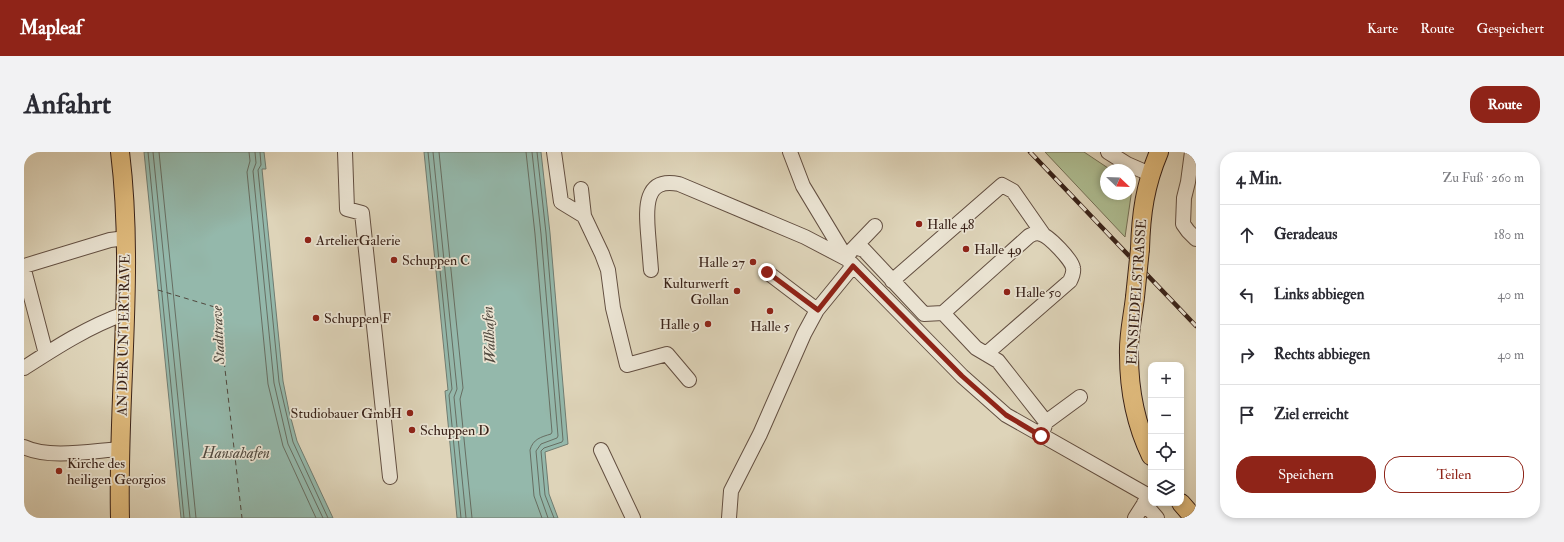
<!DOCTYPE html>
<html lang="de">
<meta charset="utf-8">
<style>
body{margin:0;font-family:"IM FELL Double Pica",serif;background:#f2f2f3;color:#2b2b33}
.controls{position:absolute;right:12px;bottom:12px;display:grid;overflow:hidden;border-radius:8px;box-shadow:0 2px 6px #0003}
.controls button{width:36px;height:36px;display:grid;place-items:center;padding:0;border:0;border-bottom:1px solid #e1e1e2;background:#fff;color:#2b2b33;font:20px sans-serif}
.compass{position:absolute;left:1076px;top:12px;width:36px;height:36px;border-radius:50%;background:#fff;box-shadow:0 2px 6px #0003;rotate:113deg}
.stop{position:absolute;width:12px;height:12px;margin:-9px;border:3px solid #8f2418;border-radius:50%;background:#fff}
.stop.end{background:#8f2418;border-color:#fff;box-shadow:0 1px 4px #0008}
.list{margin:0;padding:0;list-style:none}
h2{display:flex;justify-content:space-between;align-items:center;height:52px;margin:0;padding:0 16px;font-size:17px}
h2 small{font-size:13px;font-weight:400;color:#7c7c81}
.list li{display:grid;grid-template-columns:26px 1fr auto;gap:12px;align-items:center;box-sizing:border-box;height:60px;padding:0 16px;border-top:1px solid #e1e1e2}
.list b{display:block;font-size:15px;white-space:nowrap}
.list em{font-size:13px;font-style:normal;color:#7c7c81}
.actions{display:flex;gap:8px;padding:12px 16px}
.actions a{flex:1;padding:9px 0;border:1px solid #8f2418;border-radius:16px;text-align:center;font-size:14px;color:#8f2418}
.actions .main{background:#8f2418;color:#fff}
.icon{flex:none;width:22px;height:22px;fill:none;stroke:currentColor;stroke-width:2;stroke-linecap:round;stroke-linejoin:round}
.map{position:relative;flex:none;width:1172px;height:366px;overflow:hidden;border-radius:16px}
header{display:flex;align-items:center;gap:24px;box-sizing:border-box;height:56px;padding:0 20px;background:#8f2418;color:#fff}
header strong{font-size:19px}
nav{display:flex;gap:22px;margin-inline-start:auto;font-size:14px}
.intro{display:flex;align-items:center;justify-content:space-between;box-sizing:border-box;height:96px;padding:0 24px}
h1{margin:0;font-size:28px}
.button{padding:10px 18px;border-radius:16px;background:#8f2418;color:#fff;font-size:14px;font-weight:700}
main{display:flex;gap:24px;padding:0 24px}
aside{flex:1;background:#fff;border-radius:16px;box-shadow:0 2px 6px #0003}
.map>svg:first-child{display:block}
</style>
<header>
<strong>Mapleaf</strong>
<nav><a>Karte</a><a>Route</a><a>Gespeichert</a></nav>
</header>
<div class="intro"><h1>Anfahrt</h1><a class="button">Route</a></div>
<main>
<div class="map">
<svg width="1172" height="366" viewBox="0 0 1172 366">
<rect width="100%" height="100%" fill="#ded4b9"/>
<filter id="stains"><feTurbulence type="fractalNoise" baseFrequency=".005" numOctaves="4"/><feColorMatrix values="0 0 0 0 .2 0 0 0 0 .09 0 0 0 0 .02 0 0 0 .5 -.17"/></filter>
<radialGradient id="worn" r=".72"><stop offset=".6" stop-color="#630" stop-opacity="0"/><stop offset="1" stop-color="#630" stop-opacity=".3"/></radialGradient>
<path fill="#aebd92" stroke="#747056" d="M1021,0h39l27,18h-5v24h24v-7l2,2 -7,48z"/>
<path fill="#94b8ab" stroke="#707c71" d="M120,0h120l2,17h-4l21,212 6,30 8,30 36,77h-152z
M400,0h117l9,81 18,211 -23,8 4,42 9,24h-101l-12,-127 3,-1z"/>
<g fill="none" stroke-linecap="round" stroke-linejoin="round">
<path stroke="#676e62" stroke-width="1" d="M124,0l36,366
M129,0l37,366
M135,0l37,366
M225,0l1,9 -3,11 21,212 15,62 33,72
M231,0l1,11 -3,8 21,212 14,61 35,74
M236,0l1,13 -3,5 21,212 14,60 35,76
M404,0l24,237 -3,6 12,123
M409,0l24,237 -3,8 12,121
M415,0l24,236 -3,11 12,119
M502,0l9,82 17,198 -1,2c-10,3 -18,5 -21,16l4,46 8,22
M508,0l9,82 17,202 -1,2 -16,6 -5,7 4,44 8,23
M513,0l9,81 17,207 -1,2 -18,6 -3,3 4,44 9,23"/>
<path stroke="#50483e" stroke-width="1" stroke-dasharray="5 4" stroke-linecap="butt" d="M134,138l60,18 24,210"/>
<g stroke="#634f41" stroke-width="16">
<path id="minor" d="M321,0l2,57 15,4 28,264
M530,0l7,50 23,14 18,38 6,16 5,38 14,57 40,-11 22,26
M766,0l13,34 44,73 115,117 44,39 143,81 2,-2
M1084,0l19,12 23,10
M1168,0l-4,30 -4,16 -1,26 5,7 8,8
M557,37l3,27
M830,96h4l6,2 60,64 19,-1 33,35 22,13 48,61
M0,114l86,-26 16,-2
M0,118l22,84
M627,118c-1,-12 -2,-25 -3,-37 -2,-25 -4,-56 31,-49l126,53 42,22 3,-7 25,-26
M743,120l50,38
M868,129l110,-96 11,6 30,43
M919,161l86,-77c4,-2 7,-4 12,-2 8,2 31,26 32,34 1,5 -1,9 -3,13l-84,73
M0,216c31,-20 65,-42 100,-54
M1019,279l3,-9 34,-25
M0,295c25,12 67,4 96,2
M577,298l32,68
M1120,351l13,15
M705,366l2,-27 29,-57 44,-100 13,-24 36,-44
M1111,366l14,-22"/>
</g>
<g stroke="#3a2319" stroke-width="20">
<path id="major" d="M96,0c15,120 -3,245 0,366
M1116,97c1,-35 5,-64 19,-97
M1111,145c-2,19 -7,39 -6,58 0,34 7,70 22,101
M1157,351l13,15"/>
</g>
<use href="#minor" stroke="#eae3d2" stroke-width="14"/>
<use href="#major" stroke="#dfba7c" stroke-width="18"/>
<g stroke="#3a2319" stroke-width="4.5">
<path id="rail" d="M1006,0l166,174"/>
</g>
<use href="#rail" stroke="#eae3d2" stroke-width="3" stroke-dasharray="9" stroke-linecap="butt"/>
<g stroke="#3a2319" stroke-width="20" stroke-linecap="butt">
<path id="major-bridge" d="M1111,145l5,-48"/>
</g>
<use href="#major-bridge" stroke="#dfba7c" stroke-width="18"/>
</g>
<g fill="none" stroke-linecap="round" stroke-linejoin="round">
<path stroke="#8f2418" stroke-width="5" d="M743,120l51,38 35,-44 109,110 44,39 35,21"/>
</g>
<g fill="#8f2418" stroke="#eae3d2" stroke-width="1.5">
<circle cx="895" cy="72" r="4"/>
<circle cx="284" cy="88" r="4"/>
<circle cx="942" cy="97" r="4"/>
<circle cx="370" cy="108" r="4"/>
<circle cx="729" cy="110" r="4"/>
<circle cx="713" cy="139" r="4"/>
<circle cx="983" cy="140" r="4"/>
<circle cx="746" cy="159" r="4"/>
<circle cx="292" cy="166" r="4"/>
<circle cx="684" cy="172" r="4"/>
<circle cx="386" cy="261" r="4"/>
<circle cx="388" cy="278" r="4"/>
<circle cx="35" cy="319" r="4"/>
</g>
<g text-anchor="middle" stroke-width="3.5" stroke-linejoin="round" paint-order="stroke">
<g font-size="14" fill="#3a2319" stroke="#eae3d2" text-anchor="start">
<text x="903" y="77">Halle 48</text>
<text x="292" y="93">ArtelierGalerie</text>
<text x="950" y="102">Halle 49</text>
<text x="378" y="113">Schuppen C</text>
<text x="721" y="115" text-anchor="end">Halle 27</text>
<text x="705" y="136" text-anchor="end">Kulturwerft<tspan x="705" dy="16">Gollan</tspan></text>
<text x="991" y="145">Halle 50</text>
<text x="300" y="171">Schuppen F</text>
<text x="676" y="177" text-anchor="end">Halle 9</text>
<text x="746" y="179" text-anchor="middle">Halle 5</text>
<text x="378" y="266" text-anchor="end">Studiobauer GmbH</text>
<text x="396" y="283">Schuppen D</text>
<text x="43" y="316">Kirche des<tspan x="43" dy="16">heiligen Georgios</tspan></text>
</g>
<g font-size="14" fill="#3a2319" stroke="#eae3d2">
<text transform="translate(1112 140) rotate(-86)" y="5">EINSIEDELSTRASSE</text>
<text transform="translate(99 183) rotate(-89)" y="5">AN DER UNTERTRAVE</text>
</g>
<g font-size="15" font-style="italic" fill="#50483e" stroke="#eae3d2">
<text transform="translate(194 183) rotate(-93)" y="5">Stadttrave</text>
<text transform="translate(465 183) rotate(-93)" y="5">Wallhafen</text>
<text x="212" y="306">Hansahafen</text>
</g>
</g>
<rect width="100%" height="100%" filter="url(#stains)"/>
<rect width="100%" height="100%" fill="url(#worn)"/>
</svg>
<div class="controls">
<button>+</button>
<button>−</button>
<button><svg class="icon" aria-label="locate" viewBox="0 0 24 24"><circle cx="12" cy="12" r="6"/><path d="M12 2v4M12 18v4M2 12h4M18 12h4"/></svg></button>
<button><svg class="icon" aria-label="layers" viewBox="0 0 24 24"><path d="M12 4l9 5-9 5-9-5zM3 14l9 5 9-5"/></svg></button>
</div>
<svg class="compass" viewBox="-18 -18 36 36"><path d="M0-13l5 13h-10z" fill="#e53935"/><path d="M0 13l5-13h-10z" fill="#7c7c81"/></svg>
<div class="stop" style="left:1017px;top:284px"></div>
<div class="stop end" style="left:743px;top:120px"></div>
</div>
<aside>
<h2>4 Min.<small>Zu Fuß · 260 m</small></h2>
<ul class="list">
<li><svg class="icon" aria-label="ahead" viewBox="0 0 24 24"><path d="M12 20V5M6 11l6-6 6 6"/></svg><div><b>Geradeaus</b></div><em>180 m</em></li>
<li><svg class="icon" aria-label="left" viewBox="0 0 24 24"><path d="M17 20v-9H6M10 6l-5 5 5 5"/></svg><div><b>Links abbiegen</b></div><em>40 m</em></li>
<li><svg class="icon" aria-label="right" viewBox="0 0 24 24"><path d="M7 20v-9h11M14 6l5 5-5 5"/></svg><div><b>Rechts abbiegen</b></div><em>40 m</em></li>
<li><svg class="icon" aria-label="arrive" viewBox="0 0 24 24"><path d="M6 21V4h12l-3 4 3 4H6"/></svg><div><b>Ziel erreicht</b></div></li>
</ul>
<div class="actions"><a class="main">Speichern</a><a>Teilen</a></div>
</aside>
</main>
